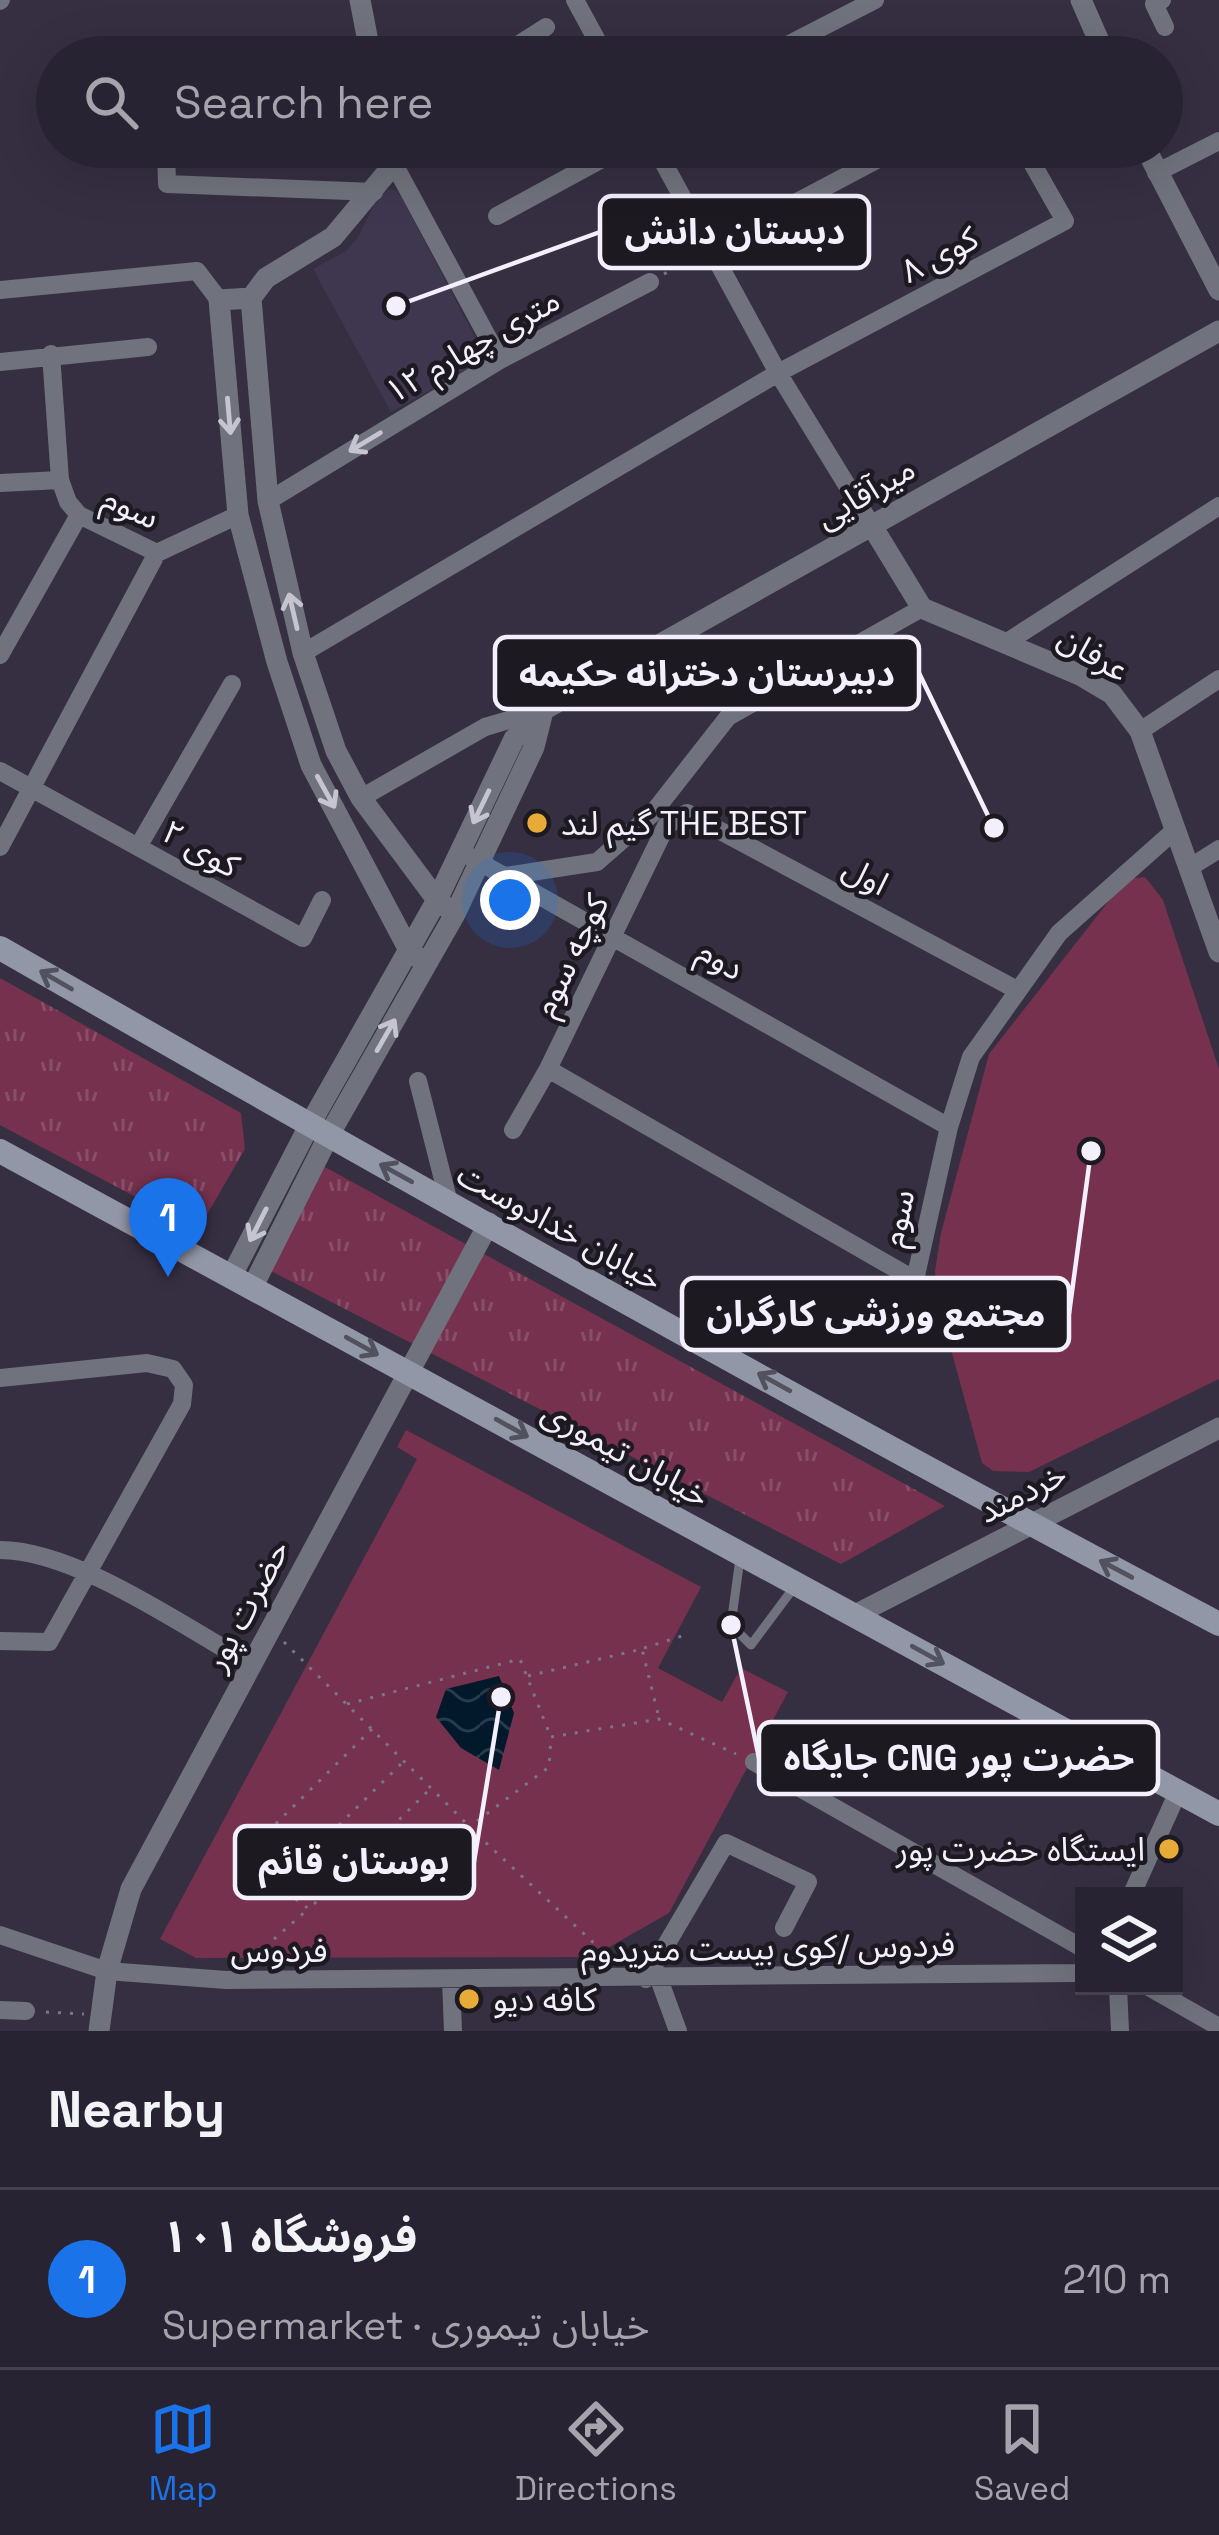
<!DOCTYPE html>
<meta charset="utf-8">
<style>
body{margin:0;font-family:"Space Grotesk","Noto Sans Arabic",sans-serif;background:#342f3e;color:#f1f3f6}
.controls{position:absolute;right:36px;bottom:36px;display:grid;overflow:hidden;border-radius:0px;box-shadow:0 12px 48px #0002}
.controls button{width:108px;height:108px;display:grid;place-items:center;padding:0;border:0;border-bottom:3px solid #44404d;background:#282332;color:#f1f3f6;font:60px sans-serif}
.you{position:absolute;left:510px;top:900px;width:42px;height:42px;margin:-30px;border:9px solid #fff;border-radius:50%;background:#1a73e8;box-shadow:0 0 0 18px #1a73e833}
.badge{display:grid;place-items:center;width:78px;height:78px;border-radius:50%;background:#1a73e8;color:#fff;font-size:39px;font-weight:700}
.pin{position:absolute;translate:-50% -99px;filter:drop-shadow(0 3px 6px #0008)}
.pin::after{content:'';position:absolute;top:63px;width:42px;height:36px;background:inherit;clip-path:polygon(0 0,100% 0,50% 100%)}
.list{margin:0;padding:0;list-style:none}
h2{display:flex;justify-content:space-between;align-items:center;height:156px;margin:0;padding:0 48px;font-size:51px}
h2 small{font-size:39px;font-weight:400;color:#a5a4ac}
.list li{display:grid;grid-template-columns:78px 1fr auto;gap:36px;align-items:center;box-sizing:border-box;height:180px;padding:0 48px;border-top:3px solid #44404d}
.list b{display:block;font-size:45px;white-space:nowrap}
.list p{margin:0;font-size:39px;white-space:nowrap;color:#a5a4ac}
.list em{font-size:39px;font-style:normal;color:#a5a4ac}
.icon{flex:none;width:66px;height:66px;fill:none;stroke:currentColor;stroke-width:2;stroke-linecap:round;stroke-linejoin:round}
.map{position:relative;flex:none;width:1219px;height:2031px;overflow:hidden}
.search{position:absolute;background:#282332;box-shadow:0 12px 48px #0002;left:36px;right:36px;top:36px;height:132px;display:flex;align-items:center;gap:30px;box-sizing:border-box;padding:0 42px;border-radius:66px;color:#a5a4ac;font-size:45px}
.sheet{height:336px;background:#282332}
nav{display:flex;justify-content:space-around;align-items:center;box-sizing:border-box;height:168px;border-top:3px solid #44404d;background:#282332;font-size:33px;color:#a5a4ac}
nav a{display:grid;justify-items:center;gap:6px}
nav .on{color:#1a73e8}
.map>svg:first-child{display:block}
</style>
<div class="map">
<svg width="1219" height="2031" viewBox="0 0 1219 2031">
<defs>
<pattern id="grass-tufts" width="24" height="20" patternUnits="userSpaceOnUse" patternTransform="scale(3)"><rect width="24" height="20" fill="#75314d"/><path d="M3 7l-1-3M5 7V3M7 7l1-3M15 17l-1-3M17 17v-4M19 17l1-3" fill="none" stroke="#894f68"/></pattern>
<pattern id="water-waves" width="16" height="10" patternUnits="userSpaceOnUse" patternTransform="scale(3)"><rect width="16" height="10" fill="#02192c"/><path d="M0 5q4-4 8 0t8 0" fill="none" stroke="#283b4c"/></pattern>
</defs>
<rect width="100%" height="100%" fill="#362f42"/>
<path fill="#3f3650" d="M388,189l8,1 7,10 84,160 -96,52 -78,-143 33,-18 11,-12 17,-34z"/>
<path fill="url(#grass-tufts)" d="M0,978l241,135 4,36 -47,81 -198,-105z
M323,1166l622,340 -104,58 -570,-293z"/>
<path fill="#75314d" d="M1145,877l18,23 56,169v310l-190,93 -36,-1 -11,-8 -44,-161 -3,-31 6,-38 48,-179 137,-175z
M406,1430l295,157 -43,81 64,34 19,-34 47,24 -119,221 -77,44 -396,1 -36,-19 257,-480 -20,-12z"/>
<path fill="url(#water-waves)" d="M499,1676l15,37 -15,57 -38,-22 -25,-31 10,-28z"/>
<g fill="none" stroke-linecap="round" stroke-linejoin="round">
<path stroke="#7b7585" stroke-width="3" stroke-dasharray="3 9" stroke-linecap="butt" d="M664,274l28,-16
M284,1642l185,184
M644,1648l38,-12
M528,1676l114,-27 17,69
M347,1704l173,-45 30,76
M372,1729l-131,129 68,51 122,-121
M279,1884l125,-123
M611,1959l-142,-132 80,-60 2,-30 108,-18 77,35
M247,1963l60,-53
M46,2012l38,2"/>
<path stroke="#70737d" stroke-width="9" d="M740,1558l-9,67 20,20 44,-59"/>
<path stroke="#70737d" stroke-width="18" d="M575,0l31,57
M1162,0l-8,4 11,23
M0,1l1,-1
M499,57l47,-30
M764,57l111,-57
M166,147l1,37 207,8
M655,147l123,226 94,153
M394,164l106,196
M1156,173l63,-32
M497,216l127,-69
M710,248l191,-101
M0,290l197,-19 22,29
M51,354l9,126
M0,362l148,-15
M0,483l60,-3 8,22 11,13
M268,501l232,-141 150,-78
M1004,644l215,-138
M303,653l475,-280 287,-152 -42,-74
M0,655l79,-140 78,38 81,-38
M1140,731l79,-52
M0,771l303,167 19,-38
M361,798l124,-71 58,-17
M0,847l157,-294
M138,847l94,-163
M460,851l489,276
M1189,868l30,-19
M505,876l92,-14 55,-48 76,-97 194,-109
M548,1069l367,211 34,-153 22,-70 88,-124 116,-103
M418,1081l31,122
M513,1130l35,-61 118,-243 21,-13 330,177
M0,1378l147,-15 26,6 11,16 -2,19 -133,238 -49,-1
M0,1550c76,0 184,77 251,114
M754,1762l330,187
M1131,1896l47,-104
M0,1935l107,36 119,9 851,-7 7,-4
M646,1979l80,-136 82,39 -24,46
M659,1979l19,52
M451,1980l2,51
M1118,1986l2,45
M1147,1986l72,41
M0,2010l26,1"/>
<path stroke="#70737d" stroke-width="21" d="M360,0l11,57
M1081,0l25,57
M391,147l3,17 -61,73 -67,41 -15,20 -32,2 19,215 39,147 34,103 98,185 17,14
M1145,147l74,143
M251,298l17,203 35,152 33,98 25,47 76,102 18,14
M872,526l50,82 158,67 32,19 28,37 79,221
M232,1275l77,-149 128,-226 77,-161 29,-29 676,-379
M253,1286l76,-151 126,-221 79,-167 8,-32
M855,1615l364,-187
M99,2031l8,-60 24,-82 358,-666"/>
<path stroke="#9297a7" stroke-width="24" d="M0,948c403,231 808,459 1219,676
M0,1151l1219,663"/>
</g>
<defs><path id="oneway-shaft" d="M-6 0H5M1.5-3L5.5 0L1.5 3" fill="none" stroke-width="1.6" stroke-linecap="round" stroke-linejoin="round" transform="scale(3)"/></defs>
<g stroke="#c6c4d0">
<use href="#oneway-shaft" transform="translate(229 416) rotate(85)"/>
<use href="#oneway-shaft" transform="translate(365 442) rotate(149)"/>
<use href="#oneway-shaft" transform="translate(293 611) rotate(-103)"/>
<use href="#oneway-shaft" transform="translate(326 792) rotate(61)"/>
<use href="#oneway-shaft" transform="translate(481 807) rotate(116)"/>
<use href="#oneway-shaft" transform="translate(386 1035) rotate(-60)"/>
<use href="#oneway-shaft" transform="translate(258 1225) rotate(117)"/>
</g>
<g stroke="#51525d">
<use href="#oneway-shaft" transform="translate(56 980) rotate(-150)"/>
<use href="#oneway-shaft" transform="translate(396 1173) rotate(-151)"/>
<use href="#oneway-shaft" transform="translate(362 1346) rotate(29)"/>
<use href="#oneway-shaft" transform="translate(774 1382) rotate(-151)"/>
<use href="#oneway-shaft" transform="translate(512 1428) rotate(29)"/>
<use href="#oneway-shaft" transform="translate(1116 1569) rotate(-152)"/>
<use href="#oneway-shaft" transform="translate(928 1655) rotate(29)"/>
</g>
<g fill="#e8ab37" stroke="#1c1921" stroke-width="4.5">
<circle cx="537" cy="823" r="12"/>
<circle cx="1169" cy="1849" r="12"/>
<circle cx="469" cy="1999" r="12"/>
</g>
<g text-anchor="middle" stroke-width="9" stroke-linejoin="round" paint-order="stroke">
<g font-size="33" fill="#f4effc" stroke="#1c1921">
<text transform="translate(939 254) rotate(-28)" y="12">کوی ۸</text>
<text transform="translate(472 345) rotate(-30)" y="12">۱۲ متری چهارم</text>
<text transform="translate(865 492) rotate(-30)" y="12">میرآقایی</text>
<text transform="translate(131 507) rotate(24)" y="12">سوم</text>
<text transform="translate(1094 653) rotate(31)" y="12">عرفان</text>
<text transform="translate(201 848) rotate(29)" y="12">کوی ۲</text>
<text transform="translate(866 875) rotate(28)" y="12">اول</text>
<text transform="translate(570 955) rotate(-64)" y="12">کوچه سوم</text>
<text transform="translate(721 959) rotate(30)" y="12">دوم</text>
<text transform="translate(897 1218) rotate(-78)" y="12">سوم</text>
<text transform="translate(560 1226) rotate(29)" y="12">خیابان خدادوست</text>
<text transform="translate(626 1453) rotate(29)" y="12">خیابان تیموری</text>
<text transform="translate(1022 1492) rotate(-27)" y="12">خردمند</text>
<text transform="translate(246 1605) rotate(-62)" y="12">حضرت پور</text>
<text transform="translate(768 1947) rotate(-1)" y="12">فردوس /کوی بیست متریدوم</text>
<text x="279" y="1962">فردوس</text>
</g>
<g font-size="33" fill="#f4effc" stroke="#1c1921" text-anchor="start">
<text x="561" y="835">گیم لند THE BEST</text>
<text x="1145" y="1861" text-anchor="end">ایستگاه حضرت پور</text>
<text x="493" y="2011">کافه دیو</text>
</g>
</g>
<path fill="none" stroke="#f4effc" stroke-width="4.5" d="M396 306L600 232M994 828L919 673M1091 1151L1069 1314M731 1625L759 1758M501 1697L474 1862"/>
<g fill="#f4effc" stroke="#1c1921" stroke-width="4.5">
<circle cx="396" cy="306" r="12"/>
<circle cx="994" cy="828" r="12"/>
<circle cx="1091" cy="1151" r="12"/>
<circle cx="731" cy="1625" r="12"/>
<circle cx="501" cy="1697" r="12"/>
</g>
<g fill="#1c1921" stroke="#f4effc" stroke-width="4.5">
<rect x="600" y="196" width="269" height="72" rx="12"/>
<rect x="495" y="637" width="424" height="72" rx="12"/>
<rect x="682" y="1278" width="387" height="72" rx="12"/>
<rect x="759" y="1722" width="399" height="72" rx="12"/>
<rect x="235" y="1826" width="239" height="72" rx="12"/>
</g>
<g font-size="36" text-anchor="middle" font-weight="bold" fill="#f4effc">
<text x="735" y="244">دبستان دانش</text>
<text x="707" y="686">دبیرستان دخترانه حکیمه</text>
<text x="876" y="1326">مجتمع ورزشی کارگران</text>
<text x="959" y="1770">جایگاه CNG حضرت پور</text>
<text x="354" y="1874">بوستان قائم</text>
</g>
</svg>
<div class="controls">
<button><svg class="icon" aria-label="layers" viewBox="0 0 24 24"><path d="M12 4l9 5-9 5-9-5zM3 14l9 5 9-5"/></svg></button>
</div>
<div class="you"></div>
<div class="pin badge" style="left:168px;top:1277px">1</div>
<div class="search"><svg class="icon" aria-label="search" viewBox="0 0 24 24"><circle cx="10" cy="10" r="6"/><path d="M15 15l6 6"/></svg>Search here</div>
</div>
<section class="sheet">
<h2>Nearby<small></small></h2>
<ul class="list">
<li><span class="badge">1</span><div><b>فروشگاه ۱۰۱</b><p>Supermarket · خیابان تیموری</p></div><em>210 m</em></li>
</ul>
</section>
<nav>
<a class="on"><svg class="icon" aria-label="map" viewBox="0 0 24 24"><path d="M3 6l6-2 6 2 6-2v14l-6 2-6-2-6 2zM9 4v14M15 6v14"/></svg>Map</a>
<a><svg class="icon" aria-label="directions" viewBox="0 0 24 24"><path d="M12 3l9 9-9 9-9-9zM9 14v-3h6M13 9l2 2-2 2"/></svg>Directions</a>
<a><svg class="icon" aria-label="saved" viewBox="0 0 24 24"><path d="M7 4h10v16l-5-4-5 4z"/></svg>Saved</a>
</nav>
